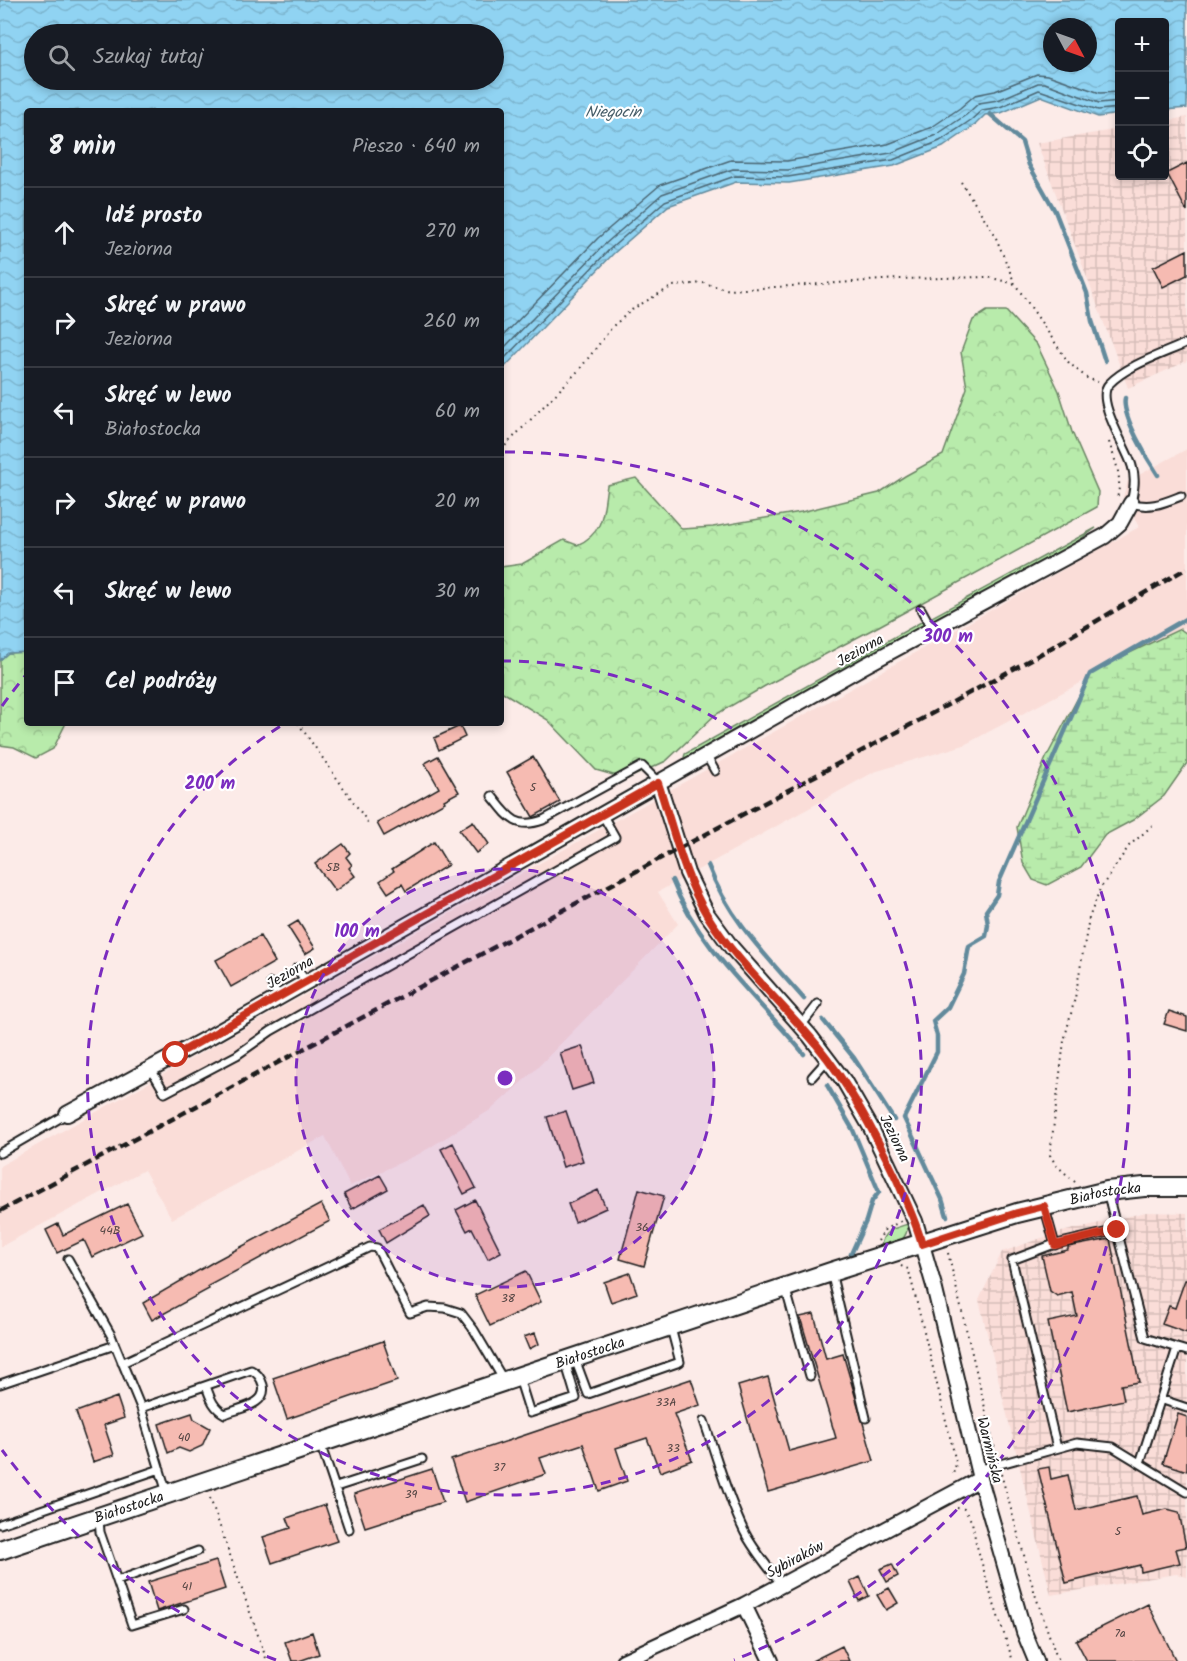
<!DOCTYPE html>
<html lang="pl">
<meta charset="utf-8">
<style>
body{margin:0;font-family:Kalam,sans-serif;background:#20242c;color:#f1f3f6}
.controls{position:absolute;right:18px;top:18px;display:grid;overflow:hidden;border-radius:6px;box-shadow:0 3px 9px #0003}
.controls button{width:54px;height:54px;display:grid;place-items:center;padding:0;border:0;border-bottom:2px solid #363941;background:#171b24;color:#f1f3f6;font:30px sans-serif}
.compass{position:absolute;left:1043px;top:18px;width:54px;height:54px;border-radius:50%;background:#171b24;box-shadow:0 3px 9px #0003;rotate:131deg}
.stop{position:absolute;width:18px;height:18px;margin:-14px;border:4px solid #c8321e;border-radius:50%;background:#fff}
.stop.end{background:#c8321e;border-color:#fff;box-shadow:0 2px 6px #0008}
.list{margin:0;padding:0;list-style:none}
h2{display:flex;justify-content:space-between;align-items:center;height:78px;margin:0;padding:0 24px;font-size:26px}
h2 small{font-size:20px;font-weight:400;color:#9ea1a6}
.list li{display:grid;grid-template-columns:39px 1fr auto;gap:18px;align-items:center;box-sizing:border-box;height:90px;padding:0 24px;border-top:2px solid #363941}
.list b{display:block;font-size:22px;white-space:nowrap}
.list p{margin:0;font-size:20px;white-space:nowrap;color:#9ea1a6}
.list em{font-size:20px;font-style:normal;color:#9ea1a6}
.icon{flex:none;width:33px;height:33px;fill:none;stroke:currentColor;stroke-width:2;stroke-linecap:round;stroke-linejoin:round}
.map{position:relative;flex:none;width:1187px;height:1661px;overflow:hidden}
.search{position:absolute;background:#171b24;box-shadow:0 3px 9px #0003;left:24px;top:24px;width:480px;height:66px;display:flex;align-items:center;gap:15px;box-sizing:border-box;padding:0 21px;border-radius:33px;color:#9ea1a6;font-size:22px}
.panel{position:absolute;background:#171b24;box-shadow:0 3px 9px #0003;left:24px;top:108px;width:480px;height:618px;border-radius:6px}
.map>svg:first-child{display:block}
</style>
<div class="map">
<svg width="1187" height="1661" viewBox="0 0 1187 1661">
<defs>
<pattern id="industrial-grid" width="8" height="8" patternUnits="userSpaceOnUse" patternTransform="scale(1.5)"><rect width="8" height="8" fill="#faddd8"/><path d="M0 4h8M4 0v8" fill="none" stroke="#d6bdb9"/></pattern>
<pattern id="forest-crowns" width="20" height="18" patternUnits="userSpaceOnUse" patternTransform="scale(1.5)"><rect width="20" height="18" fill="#b8ebab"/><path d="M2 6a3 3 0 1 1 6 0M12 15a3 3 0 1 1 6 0" fill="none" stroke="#9ec993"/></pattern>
<pattern id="wetland-marsh" width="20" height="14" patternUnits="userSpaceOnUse" patternTransform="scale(1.5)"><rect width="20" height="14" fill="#b8ebab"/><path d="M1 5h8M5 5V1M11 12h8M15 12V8" fill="none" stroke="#9ec993"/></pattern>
<pattern id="water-waves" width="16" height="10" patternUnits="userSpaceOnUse" patternTransform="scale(1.5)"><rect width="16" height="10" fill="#90d3f2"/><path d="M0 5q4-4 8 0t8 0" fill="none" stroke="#7cb5cf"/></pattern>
</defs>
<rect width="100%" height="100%" fill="#fcebe8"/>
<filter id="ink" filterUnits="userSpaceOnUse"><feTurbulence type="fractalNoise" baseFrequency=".0167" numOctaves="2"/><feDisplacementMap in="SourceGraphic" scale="12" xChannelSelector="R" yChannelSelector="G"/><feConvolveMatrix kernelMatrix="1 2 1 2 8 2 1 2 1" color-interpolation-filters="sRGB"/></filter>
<g filter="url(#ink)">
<path fill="#faddd8" d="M1187,449v177l-223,119 -90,27 -216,120 20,32 -144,147 -42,38 -71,44 -71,33 -25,-50 -153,83 -28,-49 -144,77v-81l1139,-639 -16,-30 5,-16z"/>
<path fill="url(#industrial-grid)" d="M1187,117v244l-59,27 -91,-245 82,-14 1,47h44l1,-55z
M1146,1212l41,1v364l-11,-3 -125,21 -72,-295 23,-48 51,-18z"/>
<path fill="#b8ebab" stroke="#6a8464" stroke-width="1.5" d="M1096,528l-34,24 -128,69 -4,-3z
M923,621l1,5 -241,135 2,-7z
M908,1224c-1,18 -11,19 -27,23 1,-17 14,-19 27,-23z"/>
<path fill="url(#forest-crowns)" stroke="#6a8464" stroke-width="1.5" d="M987,311h19l31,34 22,46 13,41 26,60 -1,15 -218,119 -114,60 -50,29 -49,46 -39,18 -31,-9 -48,-50 -47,-29v-124l21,-3 42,-24 13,5c28,-12 26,-34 30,-60l29,-7 46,51 31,-2 88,-15 78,-19 26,-17 38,-21 24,-67 -6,-36 12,-32z
M27,652v71h39l-13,26 -17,9 -22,-11 -14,-2v-85l8,-7z"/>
<path fill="url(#wetland-marsh)" stroke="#6a8464" stroke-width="1.5" d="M1180,629l7,5v129l-23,33 -31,24 -28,15 -24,32 -34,18 -14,-5 -10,-17 -6,-36 29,-69 44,-83 27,-16z"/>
<path fill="url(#water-waves)" stroke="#628a9c" stroke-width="1.5" fill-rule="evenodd" d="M0,0h1187v108l-22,2 -1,-88h-44l-1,92 -21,3 -57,-21 -40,17 -16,2 -10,10 -32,22 -49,19 -105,17 -53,-1 -68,24 -55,48 -112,117v-260h-474v541l-19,1 -8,7zM1052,27h36v36h-36zM34,34h460v46h-460z"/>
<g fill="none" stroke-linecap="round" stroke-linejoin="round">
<path stroke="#4a6572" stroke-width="1.5" d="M501,338l97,-100 62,-53 71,-25 56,1 101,-17 44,-17 28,-19 15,-13 20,-4 42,-17 11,1 52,18 20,-1
M501,351l103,-106 58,-51 71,-25 55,1 103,-17 45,-18 30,-20 13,-12 19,-3 40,-17h7l54,20 21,-2
M501,362l108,-112 56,-49 70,-25 53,1 105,-17 47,-19 31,-21 11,-10 18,-3 39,-17 59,20 22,-2"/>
<path stroke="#628a9c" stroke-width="4.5" d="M990,114l32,28 7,23 26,46 32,82 5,28 13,40
M1125,398c-4,17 23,62 33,77
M708,865c20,53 59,92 96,134
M672,880c27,69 86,118 132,174
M823,1020l31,38 40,62
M827,1085l26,45 26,62 -7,9 -6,20 -15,33
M947,1216l-5,-17 -38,-81 33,-66v-16l-4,-15 15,-14 16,-33 5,-28 17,-10 2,-11 -2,-14 11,-16 2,-13 91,-208 97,-56"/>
</g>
<path fill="#f6bbb2" stroke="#1c1c1c" stroke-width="1.5" d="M1187,163v49l-20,-39z
M1187,250v25l-24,12 -10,-20z
M460,726l5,11 -26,13 -5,-12z
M438,756l21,36 -15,8 1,2 -61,34 -7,-13 62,-35 -14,-25z
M533,757l27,45 -27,15 -26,-45z
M473,821l16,23 -13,9 -17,-23z
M434,842l14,23 -42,26 -4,-7 -14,9 -8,-12 14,-10 -2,-2z
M343,844l7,9 -4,4 6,8 -3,3 6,8 -20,15 -20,-27z
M298,921l17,27 -10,6 -17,-27z
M260,936l15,26 -44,25 -15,-27z
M1169,1011l18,6v14l-23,-7z
M582,1046l12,37 -22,7 -12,-37z
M566,1111l17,50 -20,6 -16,-50z
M453,1143l23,45 -12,6 -23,-45z
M380,1175l8,14 -36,20 -8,-15z
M639,1189l25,7 -20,70 -24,-7z
M598,1190l8,18 -31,14 -7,-18z
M475,1200l26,52 -13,7 -16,-31 -5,3 -11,-21z
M127,1204l15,29 -50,24 -8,-17 -27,13 -11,-23 12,-6 5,11z
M321,1204l9,17 -122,65 1,3 -57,31 -9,-17 72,-42z
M424,1205l6,11 -44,27 -7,-14z
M1110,1239l29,143 -18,3 3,15 -57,12 -19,-90 29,-6 -5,-24 -15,4 -7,-5 -8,-35 26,-6v-3z
M526,1271l15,31 -51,24 -15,-31z
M630,1273l7,20 -26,9 -7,-20z
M1185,1280h2v53l-25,-9 7,-18 6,2z
M814,1314l12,45 17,-5 31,107 -106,31 -30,-106 30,-9 21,74 47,-13 -36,-121z
M535,1333l4,11 -10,5 -5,-12z
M383,1341l14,40 -110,38 -14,-41z
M691,1379l9,26 -26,9 18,46 -32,12 -13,-34 -31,10 11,33 -28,10 -16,-47 -43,14 6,16 -81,28 -14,-42z
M117,1397l7,21 -20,7 10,30 -21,7 -17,-50z
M192,1413l2,6 16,9 -8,18 -13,6 -10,-4 -11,5 -9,-29z
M1178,1414l9,3v54l-24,-8z
M1049,1467l2,12 17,-4 8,35 61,-14 5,19 25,-6 12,3 7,35 -10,2 4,14 -39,9 -1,-7 -74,18 -28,-114z
M432,1469l11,33 -78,25 -11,-33z
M325,1505l12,36 -65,22 -9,-26 28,-9 -4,-10z
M216,1561l9,28 -68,22 -9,-29z
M892,1564l6,12 -11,6 -7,-13z
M860,1577l9,19 -10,5 -9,-19z
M889,1588l9,15 -12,7 -9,-15z
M1148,1604l28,57h-89l-11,-21z
M312,1632l7,22 -20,7h-7l-7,-19z
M842,1646l7,15h-37z"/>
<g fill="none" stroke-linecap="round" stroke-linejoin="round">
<g stroke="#1c1c1c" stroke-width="11">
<path id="service" d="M1181,496c-18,7 -31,13 -50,7 3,-13 5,-25 1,-37 -5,-18 -38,-67 -23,-82 18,-19 54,-30 78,-41
M921,609l11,20
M706,755l9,16
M492,796c16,20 23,34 51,24l99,-54 16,16
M297,968l9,14
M271,983l8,14
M801,1026l17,-22
M151,1069l14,24 72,-38 34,-24 344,-194 -13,-23
M812,1077l16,-18
M0,1153l67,-39
M1107,1191l38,147 32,10
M1045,1209l10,36
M68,1259l43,76 4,10
M831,1272l35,146
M786,1290l24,86
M575,1359l13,35 92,-32 -9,-34
M122,1363l248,-116 7,1 33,65 18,-6 17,1 16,5 13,17 29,49
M519,1378l11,35 46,-15 -11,-37
M0,1384l115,-39 26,63 26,85
M1160,1399l27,9
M141,1408l110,-38c7,3 10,8 12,15 5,20 -24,23 -38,29 -12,-6 -15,-17 -19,-28
M704,1421c13,37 23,75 40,110 10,20 25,37 38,54
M320,1443l29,86
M1057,1448l-45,-188 40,-15 65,-15
M1140,1463l37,-115 10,3
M978,1470l99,-27 36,4 74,45
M336,1487l86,-28
M99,1519l1,13 17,49 81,-30
M0,1524l160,-55
M117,1581l15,44 52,-16"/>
</g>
<g stroke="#1c1c1c" stroke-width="18">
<path id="minor" d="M658,782l29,91 20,41 25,34 78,88 34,45 26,45 45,95 19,65 46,193 44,153 12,29
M67,1114l144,-78 653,-370 241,-130 15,-13 11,-20
M744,1605l27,56
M623,1661l121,-56 236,-126"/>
</g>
<g stroke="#1c1c1c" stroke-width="22">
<g id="tertiary">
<path id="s1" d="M0,1550l831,-278 186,-59 90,-22 37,-4h43"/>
</g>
</g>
<path stroke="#1c1c1c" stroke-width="2" stroke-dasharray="1.5 4.5" stroke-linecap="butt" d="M961,182l33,51 21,51 54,79 18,15 11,4
M1109,442c6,19 14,35 8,56
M501,450l78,-80 34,-44 21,-18 39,-22 30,-3 27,7 168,-11 90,-2 27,7
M298,723l71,101
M1075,1182l-19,-17 -6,-10 14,-114 11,-43 14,-80 11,-29 29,-43 25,-22
M878,1241l7,-12 17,-8
M948,1253l48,201
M901,1266l7,3 2,6 43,174 3,15 -4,13
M1001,1474l34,120 23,67
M210,1498l57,163
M957,1508l7,1 8,13 4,21 14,49 23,69"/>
<use href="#service" stroke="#fff" stroke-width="7"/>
<use href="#minor" stroke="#fff" stroke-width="14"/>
<use href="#tertiary" stroke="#fff" stroke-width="18"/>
<path stroke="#1c1c1c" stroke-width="4.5" stroke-dasharray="9 4.5" stroke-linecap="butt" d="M0,1211l929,-496 108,-59 150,-88"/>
</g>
</g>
<g fill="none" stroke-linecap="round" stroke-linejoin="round" filter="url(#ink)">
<path stroke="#c8321e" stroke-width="8" d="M176,1055l482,-272c15,44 25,92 49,132 29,47 73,86 109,129 34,41 58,88 81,136 9,21 19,42 25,64l95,-31 27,-7 11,39 62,-15"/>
</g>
<circle cx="505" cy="1078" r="209" fill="#7b2cbf" fill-opacity=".12"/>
<g fill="none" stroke="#7b2cbf" stroke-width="3" stroke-dasharray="10 8">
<circle cx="505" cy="1078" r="209"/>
<path d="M501 661A417 417 0 1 1 284 724"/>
<path d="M276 1660A626 626 0 0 1 2 1450M2 706A626 626 0 0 1 25 676M505 452A626 626 0 0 1 734 1660"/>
</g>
<g text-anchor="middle" stroke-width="4.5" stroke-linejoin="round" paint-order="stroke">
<g font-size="12" fill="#524442">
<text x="533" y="791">5</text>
<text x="333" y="871">5B</text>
<text x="642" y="1231">36</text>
<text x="110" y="1234">44B</text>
<text x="508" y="1302">38</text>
<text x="666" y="1406">33A</text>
<text x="184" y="1441">40</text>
<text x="673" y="1452">33</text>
<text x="499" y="1471">37</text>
<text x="411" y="1498">39</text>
<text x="1118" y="1535">5</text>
<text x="187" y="1590">41</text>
<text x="1120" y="1637">7a</text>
</g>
<g font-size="15" fill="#1c1c1c" stroke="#fff">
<text transform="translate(860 650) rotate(-29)" y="5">Jeziorna</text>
<text transform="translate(290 972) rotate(-30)" y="5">Jeziorna</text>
<text transform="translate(895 1138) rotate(64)" y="5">Jeziorna</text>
<text dy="5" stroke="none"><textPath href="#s1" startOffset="1162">Białostocka</textPath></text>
<text dy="5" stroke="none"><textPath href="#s1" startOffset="622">Białostocka</textPath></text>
<text transform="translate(990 1450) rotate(76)" y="5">Warmińska</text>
<text dy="5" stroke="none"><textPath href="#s1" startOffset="136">Białostocka</textPath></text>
<text transform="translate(795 1559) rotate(-28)" y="5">Sybiraków</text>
</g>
<g font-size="16" font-style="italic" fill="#455c67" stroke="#fff">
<text x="613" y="117">Niegocin</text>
</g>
</g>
<circle cx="505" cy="1078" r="9" fill="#7b2cbf" stroke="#fff" stroke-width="3"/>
<g font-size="18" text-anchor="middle" font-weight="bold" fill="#7b2cbf" stroke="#fff" stroke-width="4.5" stroke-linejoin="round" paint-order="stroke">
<text x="948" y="642">300 m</text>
<text x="210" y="789">200 m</text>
<text x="357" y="937">100 m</text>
</g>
</svg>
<div class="controls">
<button>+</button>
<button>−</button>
<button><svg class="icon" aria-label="locate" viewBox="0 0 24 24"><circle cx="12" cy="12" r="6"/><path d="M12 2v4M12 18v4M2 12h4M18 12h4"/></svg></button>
</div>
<svg class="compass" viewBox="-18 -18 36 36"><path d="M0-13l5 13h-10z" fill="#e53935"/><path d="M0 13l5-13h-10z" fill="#9ea1a6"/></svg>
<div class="stop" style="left:176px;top:1055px"></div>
<div class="stop end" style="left:1117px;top:1230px"></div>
<div class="search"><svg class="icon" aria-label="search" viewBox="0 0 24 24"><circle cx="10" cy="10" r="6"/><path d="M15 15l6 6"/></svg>Szukaj tutaj</div>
<section class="panel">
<h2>8 min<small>Pieszo · 640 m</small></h2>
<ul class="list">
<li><svg class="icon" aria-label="ahead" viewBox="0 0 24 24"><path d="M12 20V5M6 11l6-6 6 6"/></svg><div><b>Idź prosto</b><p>Jeziorna</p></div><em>270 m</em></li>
<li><svg class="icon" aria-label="right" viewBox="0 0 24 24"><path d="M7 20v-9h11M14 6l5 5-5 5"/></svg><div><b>Skręć w prawo</b><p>Jeziorna</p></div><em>260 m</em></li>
<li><svg class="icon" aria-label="left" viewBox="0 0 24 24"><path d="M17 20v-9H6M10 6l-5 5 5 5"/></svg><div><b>Skręć w lewo</b><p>Białostocka</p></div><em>60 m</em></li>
<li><svg class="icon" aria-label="right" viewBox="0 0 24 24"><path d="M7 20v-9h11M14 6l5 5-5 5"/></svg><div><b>Skręć w prawo</b></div><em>20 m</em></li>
<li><svg class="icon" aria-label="left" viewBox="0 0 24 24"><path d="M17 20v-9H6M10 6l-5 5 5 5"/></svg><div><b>Skręć w lewo</b></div><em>30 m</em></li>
<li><svg class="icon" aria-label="arrive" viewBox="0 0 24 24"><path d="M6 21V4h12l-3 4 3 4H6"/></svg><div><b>Cel podróży</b></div></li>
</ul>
</section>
</div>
